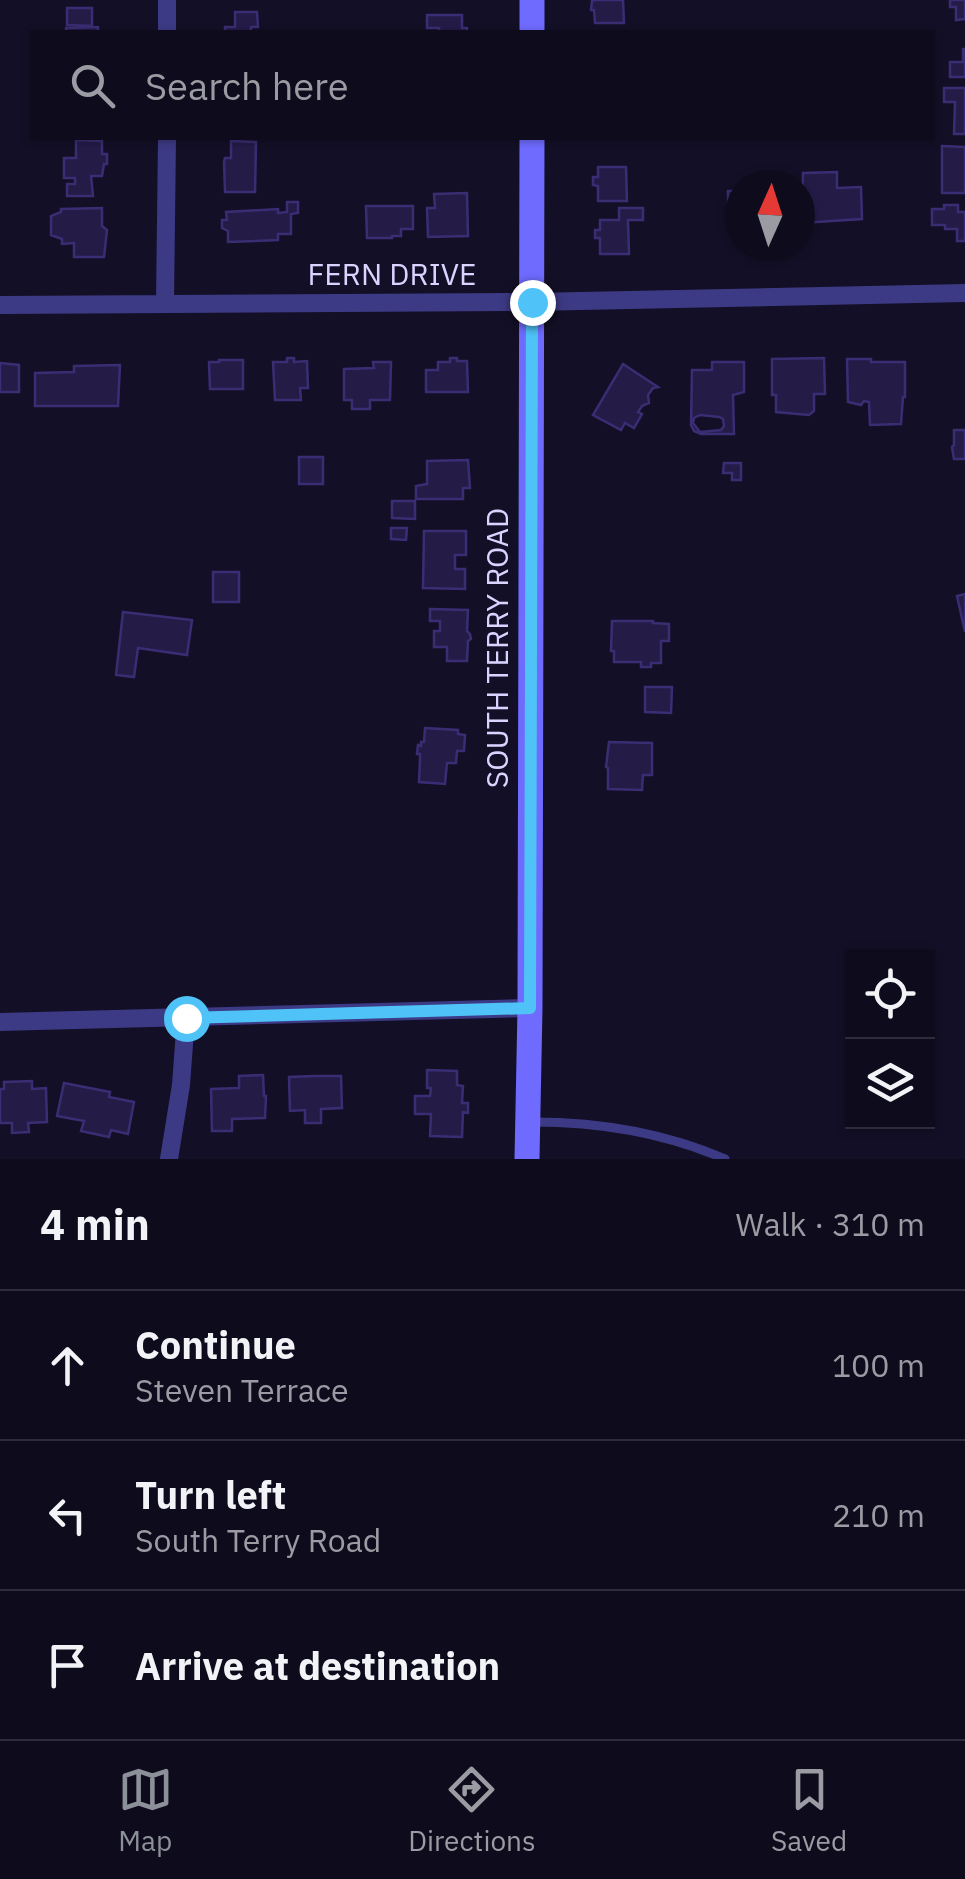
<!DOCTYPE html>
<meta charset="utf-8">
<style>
body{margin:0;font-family:"IBM Plex Sans",sans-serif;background:#1c1929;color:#f1f3f6}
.controls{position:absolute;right:30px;bottom:30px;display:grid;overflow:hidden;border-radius:0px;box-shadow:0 2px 8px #0004}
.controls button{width:90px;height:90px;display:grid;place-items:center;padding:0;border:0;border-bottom:2px solid #2e2b3b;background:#0e0b1c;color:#f1f3f6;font:50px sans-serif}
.compass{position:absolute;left:725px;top:170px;width:90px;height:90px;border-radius:50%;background:#0e0b1c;box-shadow:0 2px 8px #0004;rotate:3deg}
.stop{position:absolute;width:30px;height:30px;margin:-22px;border:8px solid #4fc3f7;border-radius:50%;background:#fff}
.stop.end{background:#4fc3f7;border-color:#fff;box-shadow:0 2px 10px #0008}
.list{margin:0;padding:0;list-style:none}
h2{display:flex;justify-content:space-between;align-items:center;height:130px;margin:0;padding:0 40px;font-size:42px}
h2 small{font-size:32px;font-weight:400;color:#9b9ba3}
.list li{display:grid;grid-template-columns:65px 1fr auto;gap:30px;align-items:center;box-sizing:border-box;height:150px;padding:0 40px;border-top:2px solid #2e2b3b}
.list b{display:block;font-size:38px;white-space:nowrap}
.list p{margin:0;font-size:32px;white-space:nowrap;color:#9b9ba3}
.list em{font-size:32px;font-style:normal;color:#9b9ba3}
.icon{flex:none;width:55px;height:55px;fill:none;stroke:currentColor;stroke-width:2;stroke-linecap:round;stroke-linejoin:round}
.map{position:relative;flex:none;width:965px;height:1159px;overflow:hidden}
.search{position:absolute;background:#0e0b1c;box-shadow:0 2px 8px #0004;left:30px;right:30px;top:30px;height:110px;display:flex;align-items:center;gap:25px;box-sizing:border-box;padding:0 35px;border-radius:0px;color:#9b9ba3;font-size:38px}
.sheet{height:580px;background:#0e0b1c}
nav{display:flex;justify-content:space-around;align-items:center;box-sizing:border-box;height:140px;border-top:2px solid #2e2b3b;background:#0e0b1c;font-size:28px;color:#9b9ba3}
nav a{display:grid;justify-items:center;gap:5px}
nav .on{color:#8c9099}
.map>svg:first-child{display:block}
</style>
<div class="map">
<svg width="965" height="1159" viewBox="0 0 965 1159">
<rect width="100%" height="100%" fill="#130f26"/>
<path fill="#241b47" stroke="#3b2d73" stroke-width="2.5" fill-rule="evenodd" d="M595,0h28l1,23h-29l-1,-13h-3l1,-9z
M950,0h15v19l-9,1v-13h-6z
M67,8h25v18l-25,-1z
M235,12h22l1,15h-7v5h-26v-5h10z
M427,15h35v13h5v4h-28v-4h-12z
M98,27v5h-32v-4z
M963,49h2v28h-15v-15h13z
M944,88h21v46h-11l1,-32h-11z
M76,140l26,1v13h5v10h-3l-2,12h-11l2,20h-26v-12h8v-6h-11v-20h12z
M231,141l25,1 -1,50h-30l-1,-30 1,-4h6z
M942,146l23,1v46h-23z
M598,167h28l1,34h-29v-15l-5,-1v-8h5z
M837,172v16l24,-1 1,32 -60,4 1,-50z
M728,191h12v24h-12z
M467,193l1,43 -40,1 -1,-29h8l-1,-14z
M287,202h11v11l-7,1v20h-13v6l-50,2v-11l-6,-3v-8h5l-1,-8 52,-3v4l9,-1z
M944,205h14v7h7v29h-8v-12h-12v-4h-13v-16h12z
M366,206h47v23h-12v7h-9v2h-25z
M102,208v18l5,4 -3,27h-30v-14l-12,1v-5l-11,-4v-19l10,-4v-3z
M619,208h24v12h-15l1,34h-29v-16h-5v-8h5v-10h19z
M287,358h7v4l13,-1 1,27h-8l1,12h-26l-2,-38h14z
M450,358h7v3h10l1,31h-42v-22h12v-8h12z
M824,358l1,36h-11v17l-5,4 -33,-3v-17h-4v-36z
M847,359h24v3h34v35h-2l-2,27 -31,1 -1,-23 -5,-1 -3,4 -13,-3z
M219,360h24v29h-33l-1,-27h10z
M373,362h18l-1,38h-20v9h-18v-9h-8v-31l30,-1z
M712,362h32v30l-11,3 1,39h-33l-7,-3 -3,-6 1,-55h20zM700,415l19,2 4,2 1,7 -3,4 -21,2 -7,-9 1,-5z
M0,363l19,2v27h-19z
M623,364l35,23 -5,1 -5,7 1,8 -7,3 -4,6 4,2 -8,14 -9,-5 -4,7 -28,-15z
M120,365l-2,41h-83v-33l39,-1v-6z
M954,430h11v29h-11l-2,-12 2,-2z
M299,457h24v27h-24z
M468,460l2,28h-7v11h-47v-13l11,-2v-23z
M724,463h17v17h-9v-7h-9z
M392,501h23v18l-23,-1z
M391,528h16l-1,12 -15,-1z
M424,531h42v24h-11v14h10v20l-42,-1z
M213,572h26v30h-26z
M965,594v38l-8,-36z
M430,609l38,1 -1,21 3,3 1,5 -3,2 -1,20h-20v-14h-13v-16h6v-10h-10z
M123,612l69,8 -5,35 -49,-7 -4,29 -18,-2z
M612,621h41v2l16,1v17h-8v22h-10v4h-10v-5h-27v-11h-3z
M645,687h27l-1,26 -26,-1z
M425,728l33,2v4l7,1 -1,16h-7l-1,12h-9l-2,21 -26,-2 1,-22v-6h-3l1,-9 3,1v-4h3z
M609,742l43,1v32h-9l-1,15 -34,-1v-21l-2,-1z
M427,1070l30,1v14l6,1 -1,17h6v10l-5,-1 -1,25 -32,-1 1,-22h-16v-18h15l1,-8h-4z
M263,1075l1,21h2l-1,22 -33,1v12h-20l-1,-42 28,-1v-12z
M316,1076h25l1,32 -21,1v14h-16v-13l-15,1 -1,-34z
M32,1081v8l14,-1 1,34 -19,1 1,9 -17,1v-10h-12v-34h4v-7z
M64,1083l46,9 -1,5 25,5 -6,32 -17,-4 -2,7 -28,-6 3,-10 -27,-5z"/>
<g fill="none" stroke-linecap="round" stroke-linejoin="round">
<path stroke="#3d3a85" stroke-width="9" d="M533,1122c65,0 132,11 192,37"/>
<path stroke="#3d3a85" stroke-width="18" d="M167,0v32
M165,303l2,-165
M0,305l532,-3 433,-9
M0,1022l530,-14
M169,1159l12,-74 5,-68"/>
<path stroke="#6f6bff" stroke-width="25" d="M532,0v32
M527,1159l3,-151 2,-870"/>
</g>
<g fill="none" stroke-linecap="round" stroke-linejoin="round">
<path stroke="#4fc3f7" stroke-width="12" d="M186,1018l344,-10 2,-706"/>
</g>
<g text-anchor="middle" stroke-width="10" stroke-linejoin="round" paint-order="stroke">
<g font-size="30" fill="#d9d4ff" stroke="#130f26">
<text x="392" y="285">FERN DRIVE</text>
<text transform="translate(498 648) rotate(-90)" y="10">SOUTH TERRY ROAD</text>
</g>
</g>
</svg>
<div class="controls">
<button><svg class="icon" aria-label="locate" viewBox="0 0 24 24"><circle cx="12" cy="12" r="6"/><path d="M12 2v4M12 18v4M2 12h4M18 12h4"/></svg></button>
<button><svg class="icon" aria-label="layers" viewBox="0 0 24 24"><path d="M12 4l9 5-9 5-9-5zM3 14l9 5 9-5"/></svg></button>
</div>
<svg class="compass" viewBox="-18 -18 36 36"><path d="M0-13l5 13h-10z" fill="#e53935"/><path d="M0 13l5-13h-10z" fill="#9b9ba3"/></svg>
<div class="stop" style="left:186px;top:1018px"></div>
<div class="stop end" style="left:532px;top:302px"></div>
<div class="search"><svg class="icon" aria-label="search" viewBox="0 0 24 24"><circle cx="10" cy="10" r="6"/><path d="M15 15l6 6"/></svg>Search here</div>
</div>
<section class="sheet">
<h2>4 min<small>Walk · 310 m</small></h2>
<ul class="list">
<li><svg class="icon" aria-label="ahead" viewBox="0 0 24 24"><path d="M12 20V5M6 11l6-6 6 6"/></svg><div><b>Continue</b><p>Steven Terrace</p></div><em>100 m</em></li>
<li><svg class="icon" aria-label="left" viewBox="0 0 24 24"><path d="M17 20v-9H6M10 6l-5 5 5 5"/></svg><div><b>Turn left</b><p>South Terry Road</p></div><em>210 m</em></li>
<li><svg class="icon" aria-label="arrive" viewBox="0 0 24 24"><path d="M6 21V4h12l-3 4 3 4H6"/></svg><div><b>Arrive at destination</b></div></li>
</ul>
</section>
<nav>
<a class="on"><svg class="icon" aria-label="map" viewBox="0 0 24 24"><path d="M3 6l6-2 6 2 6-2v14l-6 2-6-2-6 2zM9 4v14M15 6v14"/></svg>Map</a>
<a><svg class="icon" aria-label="directions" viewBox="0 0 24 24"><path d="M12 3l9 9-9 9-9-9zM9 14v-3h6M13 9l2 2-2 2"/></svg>Directions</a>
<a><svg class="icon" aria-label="saved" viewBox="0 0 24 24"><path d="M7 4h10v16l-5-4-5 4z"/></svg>Saved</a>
</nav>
